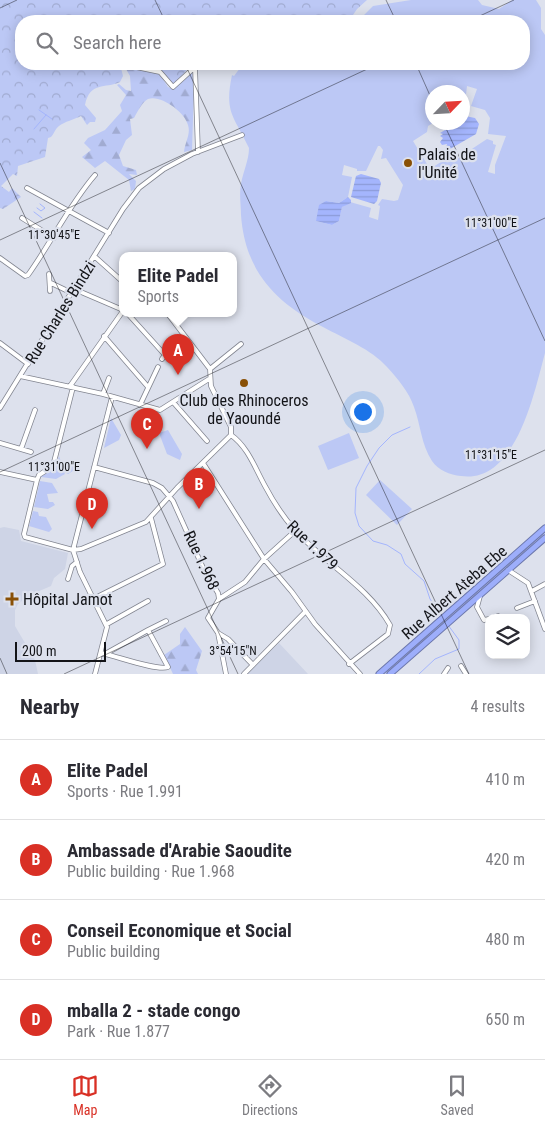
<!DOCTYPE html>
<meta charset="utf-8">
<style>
body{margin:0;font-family:"Roboto Condensed",sans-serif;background:#f7f7f7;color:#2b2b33}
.controls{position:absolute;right:15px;bottom:15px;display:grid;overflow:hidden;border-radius:10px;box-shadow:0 2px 12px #0003}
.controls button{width:45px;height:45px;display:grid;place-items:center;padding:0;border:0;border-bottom:1px solid #e1e1e2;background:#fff;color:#2b2b33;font:25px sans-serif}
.compass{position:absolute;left:425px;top:85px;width:45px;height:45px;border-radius:50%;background:#fff;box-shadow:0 2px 12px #0003;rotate:65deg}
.scale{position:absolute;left:15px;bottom:12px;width:91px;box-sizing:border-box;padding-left:5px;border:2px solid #131418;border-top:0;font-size:14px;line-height:18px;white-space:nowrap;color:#131418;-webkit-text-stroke:4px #dde1ed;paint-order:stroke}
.you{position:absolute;left:362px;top:411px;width:18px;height:18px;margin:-12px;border:4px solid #fff;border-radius:50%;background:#1a73e8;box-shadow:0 0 0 8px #1a73e833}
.badge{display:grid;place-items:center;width:32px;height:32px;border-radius:50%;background:#d93025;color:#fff;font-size:16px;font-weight:700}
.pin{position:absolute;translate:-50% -41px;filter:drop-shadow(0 1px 2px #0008)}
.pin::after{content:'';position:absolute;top:26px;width:18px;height:15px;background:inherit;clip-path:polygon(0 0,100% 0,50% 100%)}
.popup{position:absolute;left:119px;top:252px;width:118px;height:65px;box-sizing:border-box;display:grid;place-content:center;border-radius:10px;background:#fff;filter:drop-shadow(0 1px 4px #0005);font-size:16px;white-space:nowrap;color:#7c7c81}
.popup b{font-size:19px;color:#2b2b33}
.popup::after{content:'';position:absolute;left:50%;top:100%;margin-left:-10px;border:10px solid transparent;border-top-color:#fff}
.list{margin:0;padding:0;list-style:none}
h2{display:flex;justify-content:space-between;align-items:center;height:65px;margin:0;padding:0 20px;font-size:21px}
h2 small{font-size:16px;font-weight:400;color:#7c7c81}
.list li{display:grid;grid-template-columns:32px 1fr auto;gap:15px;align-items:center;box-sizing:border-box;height:80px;padding:0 20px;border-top:1px solid #e1e1e2}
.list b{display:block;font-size:19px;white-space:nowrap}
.list p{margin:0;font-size:16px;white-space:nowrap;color:#7c7c81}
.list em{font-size:16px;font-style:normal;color:#7c7c81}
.icon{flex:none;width:28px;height:28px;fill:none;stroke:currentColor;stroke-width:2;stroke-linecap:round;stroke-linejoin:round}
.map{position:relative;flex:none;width:545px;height:674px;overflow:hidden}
.search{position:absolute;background:#fff;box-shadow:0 2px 12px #0003;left:15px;right:15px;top:15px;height:55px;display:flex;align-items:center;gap:12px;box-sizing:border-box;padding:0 18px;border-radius:20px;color:#7c7c81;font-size:19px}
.sheet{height:385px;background:#fff}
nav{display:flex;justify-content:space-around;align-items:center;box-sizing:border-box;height:70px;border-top:1px solid #e1e1e2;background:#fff;font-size:14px;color:#7c7c81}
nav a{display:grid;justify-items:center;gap:2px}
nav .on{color:#d93025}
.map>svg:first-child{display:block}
</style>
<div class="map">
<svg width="545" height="674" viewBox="0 0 545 674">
<defs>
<pattern id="forest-firs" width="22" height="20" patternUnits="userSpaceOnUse" patternTransform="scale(1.25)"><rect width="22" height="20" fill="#bcc8f5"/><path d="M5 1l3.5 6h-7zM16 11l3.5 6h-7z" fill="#a1abd1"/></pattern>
<pattern id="park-crowns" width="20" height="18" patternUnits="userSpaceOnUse" patternTransform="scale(1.25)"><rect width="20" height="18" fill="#bcc8f5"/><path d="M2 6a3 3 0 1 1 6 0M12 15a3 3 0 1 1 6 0" fill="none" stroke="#a1abd1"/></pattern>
<pattern id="garden-furrows" width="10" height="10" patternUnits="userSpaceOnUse" patternTransform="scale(1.25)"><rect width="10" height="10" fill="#bcc8f5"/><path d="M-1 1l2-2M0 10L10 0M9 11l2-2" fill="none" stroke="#a1abd1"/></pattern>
<pattern id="water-rules" width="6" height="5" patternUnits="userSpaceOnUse" patternTransform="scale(1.25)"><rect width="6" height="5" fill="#a4b5fd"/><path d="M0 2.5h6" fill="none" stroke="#8c9bd8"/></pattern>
</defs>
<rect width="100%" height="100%" fill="#dde1ed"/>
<path fill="#ced4e6" d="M4,527l15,3 2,11 47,12 -3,16 -11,9 -3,8 -21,9 -12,9 -3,6v16l20,34 3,14h-38v-146z
M279,643l29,31h-61l13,-13z"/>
<path fill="#bcc8f5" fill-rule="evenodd" d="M411,0h67l4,5 17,4 13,-9h24l5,8v21l4,6v318c-11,40 -29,131 -84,123 -11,-1 -23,-6 -29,-15 -11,-17 -11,-35 -18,-54 -5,-15 -16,-28 -27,-40 -16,-18 -42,-28 -64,-40 -48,-25 -78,-56 -82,-112 0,-10 -2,-21 0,-31 2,-12 8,-24 8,-36 -15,-32 -25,-35 -17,-73l2,1 9,-12h281v-43h-166l15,-15zM467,86l10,3 -6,17 14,4 5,8 -2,16 18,2 -11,29v9l-7,-2 8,-27 -3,-1v-3l-6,-2 -35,23 -8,-2 -14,9 -17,-28 14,-9 1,-6 5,-3 -1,-31h30l1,13 2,-2zM378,146h2l3,4 -2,9 5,-1 17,27 -5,15 -4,1 -12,-2 -4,6 2,1 -2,14 -9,-3 2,-9 -21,-6 -8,5 -3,14 -7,4 -16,-4 10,-20 13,2 9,-6 4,-20 -10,-2 2,-10 13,4v2h9z
M111,418l10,17 -2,5 -15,8z
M168,430l14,24 -2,6 -13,-6 -8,-21z
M349,433l10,25 -31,12 -10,-24z
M59,456l2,6 15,3v4l-8,5 -4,-2 1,2 -9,5 -15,-2 15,-11z
M380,480l32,29 -15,16 -31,-30z
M40,481l12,2 6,10 -11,1 2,8h4l2,3 -7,4 -14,-2z
M33,511l5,1 1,4 7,1 6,12 -3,3 -20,-6z"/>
<path fill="url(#forest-firs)" d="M139,68l20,5 9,14 5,2 19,-17 2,15 -2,63 -8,2c1,-10 7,-18 4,-27 -3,-13 -28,-31 -40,-26 -6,3 -11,14 -14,19l-4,1 2,16 -6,5 -7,15 4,11 13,4 1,5 -8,-1 7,7 -1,8 -4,2 -2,-11 -24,-19 -10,7 -13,-11 9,-7 -7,-7 4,-5 17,-8 17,-19 -2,-6 6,-10 -9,-10 2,-1 7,6 5,1 -1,-15 -4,-7z
M185,627l17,24 -6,19 2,4h-25l-9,-19 16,-11v-10z"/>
<path fill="url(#park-crowns)" d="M0,0h367l-10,9 -8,12h-328v43h170l-16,21c-7,-2 -7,-7 -11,-11 -10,-12 -30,-8 -43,-6l2,8 -3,6c-15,7 -30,-1 -35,23l11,13 -1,4h-5l-3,3 -6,-9c-6,3 -17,6 -22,10 -4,3 -5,8 -8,11l-3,1 -3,19 -27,9 -1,10 -4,-2 -12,12 8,6 3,-4 9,9 -18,12 -3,-1z"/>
<path fill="url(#garden-furrows)" d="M545,531v4l-157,139h-4z"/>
<path fill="url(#water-rules)" d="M465,116l10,2 4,6 -3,10 -26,15v-3l-4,2 1,-4 -5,1 -2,-3 3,-4 -3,-2 3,-2 -3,-1 17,-10 5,-1z
M361,174l18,5 2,4 -4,18 -3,3 -23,-7 5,-21z
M348,197l3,3v3l-9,4 -3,14 -7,4 -16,-4 3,-16 7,-4 13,2z"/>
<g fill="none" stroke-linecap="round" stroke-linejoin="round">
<path stroke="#a4b5fd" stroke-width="1" d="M39,110l13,9
M34,129l12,-14
M37,208l4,3 4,-3 -5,-4
M34,212l8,6
M410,427l-18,8 -13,13 -12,18 -11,22 -1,25 4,13 14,15 14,4 14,9 4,10 19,17 6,18 11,16
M419,674l16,-15 24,-10v-9l-11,-15"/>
<g stroke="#828590" stroke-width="5.5">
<path id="minor" d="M136,67l24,5 13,15 22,-20 3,85
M27,188l82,45
M22,218l32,20
M94,256l29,26
M0,258l25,18 3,-1c23,-32 41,-70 67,-100
M49,274l1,17
M51,283l21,10
M74,289l49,21
M128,314l37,41 -3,4
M168,314l42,55 1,17 20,41v8
M104,336l44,51
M0,343l28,21
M210,369l31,-25
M20,376l83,18 57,16 49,-31
M70,386l53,-75
M103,394l6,-16
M173,402l34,39
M140,405l18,-38
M0,408l123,-199 16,-21 25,-19 28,-15 50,-19
M231,435c17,12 24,33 34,51 8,15 18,31 30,44 29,33 73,56 95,95l-2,9 -39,30
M0,443l31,9
M21,449l14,-39
M203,463l61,96 28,33 23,32 45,50
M94,467l59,16 9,5 11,13 31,69 14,23 1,6 -11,19 10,15 8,41
M0,472l37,8 2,-5 14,-9 20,-79
M37,480l-13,54 1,3 48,13 8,-1 65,-27 31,-34 54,-53
M73,550l39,-153
M73,550l7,22 27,55 -12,47
M508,570l20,13 17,46
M68,579l4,-13 5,-4
M532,591l13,-7
M480,596l-3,11 7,13 5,-1
M93,599l70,-35 -12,-46
M219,599l26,-17 19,-23 31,-28
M517,608l18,-7
M492,618l6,-2
M107,624l41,-23
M148,630l18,-9
M218,633l10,6 25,26
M101,653l4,1c14,3 52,17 63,13l-20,-37 -43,24
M461,666l5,8
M244,674l61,-62
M444,674l4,-6"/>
</g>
<g stroke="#6d78ac" stroke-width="7">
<path id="highway" d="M379,674l166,-146
M390,674l155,-136"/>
</g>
<use href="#minor" stroke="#fff" stroke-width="4"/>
<use href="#highway" stroke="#9daefb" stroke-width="5"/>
</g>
<path fill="none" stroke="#131418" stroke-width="1" stroke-opacity="0.45" d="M155,0l10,21M386,0l10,21M0,8l17,-8M469,21l45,-21M185,64l284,610M416,64l16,36M443,122l102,219M0,163l238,511M0,240l378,-176M0,472l545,-254M0,658l7,16M64,674l481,-224"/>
<g fill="#895006" stroke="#dde1ed" stroke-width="2">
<circle cx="408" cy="163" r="5"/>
<circle cx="244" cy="383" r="5"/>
<path d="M9.5 591.5h5v5h5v5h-5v5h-5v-5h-5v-5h5z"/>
</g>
<g text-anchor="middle" stroke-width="4.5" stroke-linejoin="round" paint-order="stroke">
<g font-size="16" fill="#131418" stroke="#dde1ed" text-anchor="start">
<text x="418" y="160">Palais de<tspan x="418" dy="18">l'Unité</tspan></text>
<text x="244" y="406" text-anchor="middle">Club des Rhinoceros<tspan x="244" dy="18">de Yaoundé</tspan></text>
<text x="23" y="605">Hôpital Jamot</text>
</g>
<g font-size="16" fill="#131418" stroke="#dde1ed">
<text transform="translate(60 312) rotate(-58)" y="6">Rue Charles Bindzi</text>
<text transform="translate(313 545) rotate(44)" y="6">Rue 1.979</text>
<text transform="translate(202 560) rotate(65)" y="6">Rue 1.968</text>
<text transform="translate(454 592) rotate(-41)" y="6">Rue Albert Ateba Ebe</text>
</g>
</g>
<g font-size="12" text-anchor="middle" fill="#131418" stroke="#dde1ed" stroke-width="4.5" stroke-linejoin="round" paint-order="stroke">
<text x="491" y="227">11°31'00"E</text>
<text x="54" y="239">11°30'45"E</text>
<text x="491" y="459">11°31'15"E</text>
<text x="54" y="471">11°31'00"E</text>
<text x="233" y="655">3°54'15"N</text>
</g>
</svg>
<div class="controls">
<button><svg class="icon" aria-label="layers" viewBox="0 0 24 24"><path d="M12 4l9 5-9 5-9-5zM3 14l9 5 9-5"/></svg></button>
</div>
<svg class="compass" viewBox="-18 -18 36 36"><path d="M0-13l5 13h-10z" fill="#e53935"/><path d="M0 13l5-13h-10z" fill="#7c7c81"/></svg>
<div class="scale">200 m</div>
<div class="you"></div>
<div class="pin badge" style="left:178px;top:375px">A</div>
<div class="popup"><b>Elite Padel</b>Sports</div>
<div class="pin badge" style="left:199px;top:509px">B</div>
<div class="pin badge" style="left:147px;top:449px">C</div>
<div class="pin badge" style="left:92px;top:529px">D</div>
<div class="search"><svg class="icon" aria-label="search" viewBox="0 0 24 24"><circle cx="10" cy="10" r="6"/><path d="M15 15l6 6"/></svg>Search here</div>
</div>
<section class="sheet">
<h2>Nearby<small>4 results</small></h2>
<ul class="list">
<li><span class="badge">A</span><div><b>Elite Padel</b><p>Sports · Rue 1.991</p></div><em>410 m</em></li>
<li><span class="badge">B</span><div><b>Ambassade d'Arabie Saoudite</b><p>Public building · Rue 1.968</p></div><em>420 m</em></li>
<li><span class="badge">C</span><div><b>Conseil Economique et Social</b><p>Public building</p></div><em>480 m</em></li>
<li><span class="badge">D</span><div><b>mballa 2 - stade congo</b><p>Park · Rue 1.877</p></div><em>650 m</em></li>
</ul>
</section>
<nav>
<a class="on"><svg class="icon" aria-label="map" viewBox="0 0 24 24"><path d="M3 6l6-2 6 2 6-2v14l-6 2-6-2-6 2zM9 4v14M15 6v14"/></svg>Map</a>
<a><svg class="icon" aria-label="directions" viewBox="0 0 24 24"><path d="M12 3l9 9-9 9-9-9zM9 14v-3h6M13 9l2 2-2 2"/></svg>Directions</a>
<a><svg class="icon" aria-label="saved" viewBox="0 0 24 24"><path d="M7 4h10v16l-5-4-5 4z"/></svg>Saved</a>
</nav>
